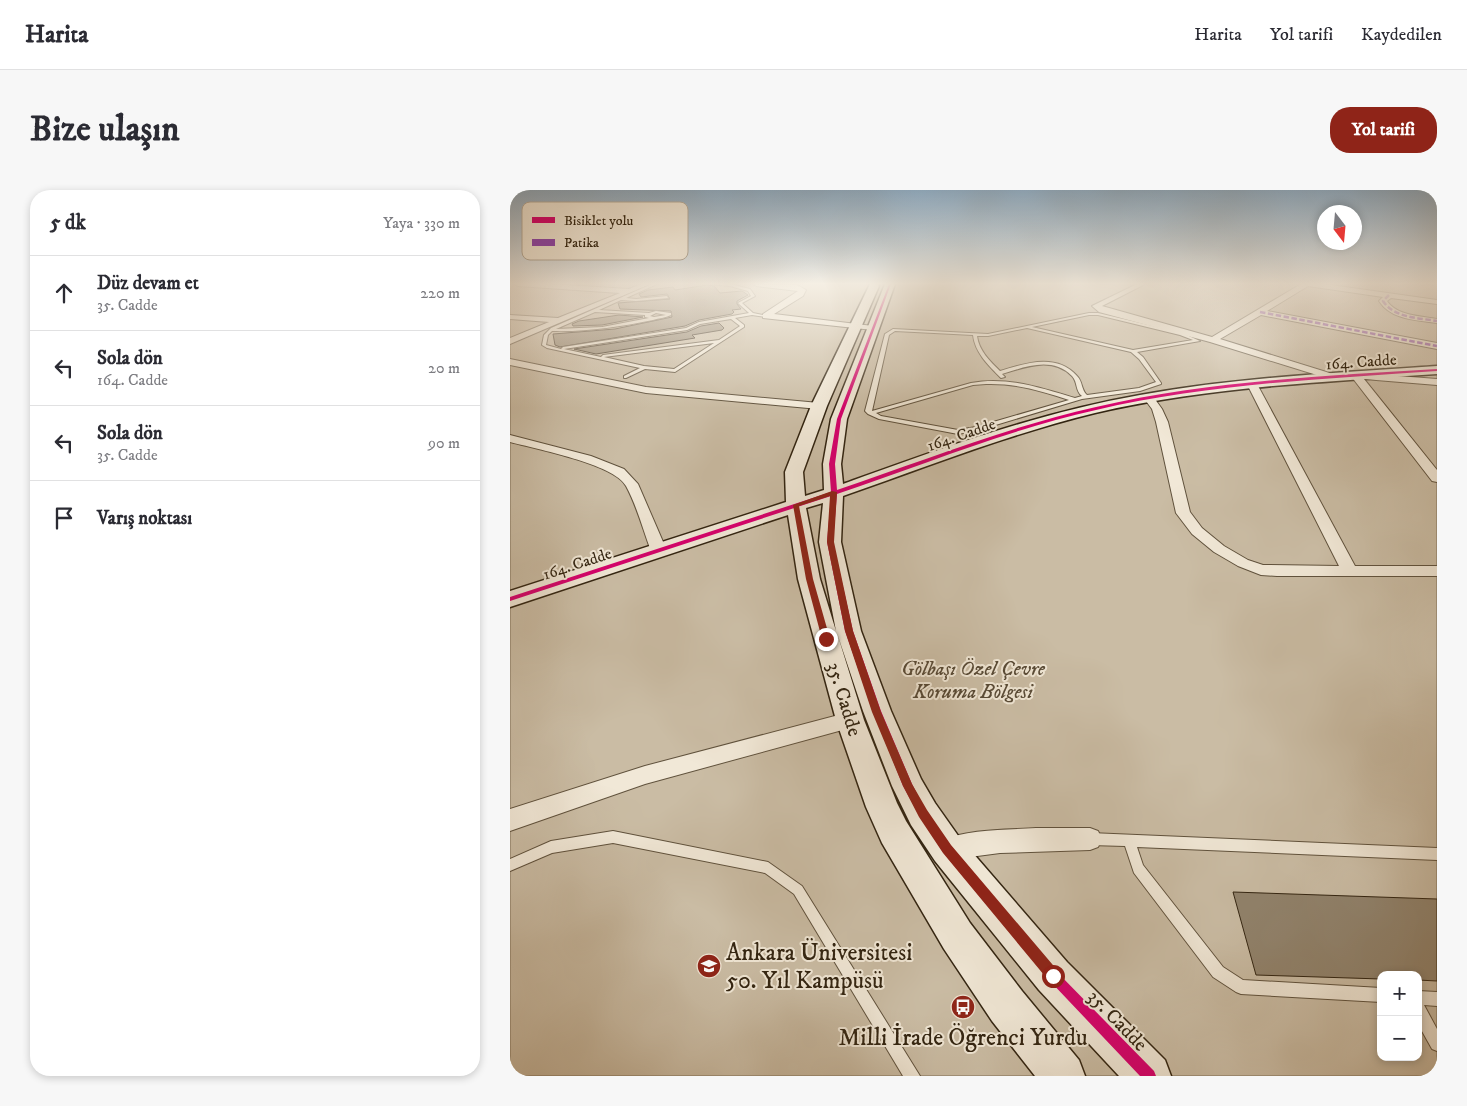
<!DOCTYPE html>
<html lang="tr">
<meta charset="utf-8">
<style>
body{margin:0;font-family:"IM FELL DW Pica",serif;background:#f7f7f7;color:#2b2b33}
.controls{position:absolute;right:15px;bottom:15px;display:grid;overflow:hidden;border-radius:10px;box-shadow:0 2px 8px #0003}
.controls button{width:45px;height:45px;display:grid;place-items:center;padding:0;border:0;border-bottom:1px solid #e1e1e2;background:#fff;color:#2b2b33;font:25px sans-serif}
.compass{position:absolute;left:807px;top:15px;width:45px;height:45px;border-radius:50%;background:#fff;box-shadow:0 2px 8px #0003;rotate:164deg}
.stop{position:absolute;width:15px;height:15px;margin:-11px;border:4px solid #8f2418;border-radius:50%;background:#fff}
.stop.end{background:#8f2418;border-color:#fff;box-shadow:0 1px 5px #0008}
.list{margin:0;padding:0;list-style:none}
h2{display:flex;justify-content:space-between;align-items:center;height:65px;margin:0;padding:0 20px;font-size:21px}
h2 small{font-size:16px;font-weight:400;color:#7c7c81}
.list li{display:grid;grid-template-columns:32px 1fr auto;gap:15px;align-items:center;box-sizing:border-box;height:75px;padding:0 20px;border-top:1px solid #e1e1e2}
.list b{display:block;font-size:19px;white-space:nowrap}
.list p{margin:0;font-size:16px;white-space:nowrap;color:#7c7c81}
.list em{font-size:16px;font-style:normal;color:#7c7c81}
.icon{flex:none;width:28px;height:28px;fill:none;stroke:currentColor;stroke-width:2;stroke-linecap:round;stroke-linejoin:round}
.map{position:relative;flex:none;width:927px;height:886px;overflow:hidden;border-radius:20px}
header{display:flex;align-items:center;gap:30px;box-sizing:border-box;height:70px;padding:0 25px;background:#fff;border-bottom:1px solid #e1e1e2}
header strong{font-size:24px}
nav{display:flex;gap:28px;margin-inline-start:auto;font-size:18px}
.intro{display:flex;align-items:center;justify-content:space-between;box-sizing:border-box;height:120px;padding:0 30px}
h1{margin:0;font-size:35px}
.button{padding:12px 22px;border-radius:20px;background:#8f2418;color:#fff;font-size:18px;font-weight:700}
main{display:flex;gap:30px;padding:0 30px}
aside{flex:1;background:#fff;border-radius:20px;box-shadow:0 2px 8px #0003}
.map>svg:first-child{display:block}
</style>
<header>
<strong>Harita</strong>
<nav><a>Harita</a><a>Yol tarifi</a><a>Kaydedilen</a></nav>
</header>
<div class="intro"><h1>Bize ulaşın</h1><a class="button">Yol tarifi</a></div>
<main>
<aside>
<h2>5 dk<small>Yaya · 330 m</small></h2>
<ul class="list">
<li><svg class="icon" aria-label="ahead" viewBox="0 0 24 24"><path d="M12 20V5M6 11l6-6 6 6"/></svg><div><b>Düz devam et</b><p>35. Cadde</p></div><em>220 m</em></li>
<li><svg class="icon" aria-label="left" viewBox="0 0 24 24"><path d="M17 20v-9H6M10 6l-5 5 5 5"/></svg><div><b>Sola dön</b><p>164. Cadde</p></div><em>20 m</em></li>
<li><svg class="icon" aria-label="left" viewBox="0 0 24 24"><path d="M17 20v-9H6M10 6l-5 5 5 5"/></svg><div><b>Sola dön</b><p>35. Cadde</p></div><em>90 m</em></li>
<li><svg class="icon" aria-label="arrive" viewBox="0 0 24 24"><path d="M6 21V4h12l-3 4 3 4H6"/></svg><div><b>Varış noktası</b></div></li>
</ul>
</aside>
<div class="map">
<svg width="927" height="886" viewBox="0 0 927 886">
<rect width="100%" height="100%" fill="#e9dbc2"/>
<filter id="stains"><feTurbulence type="fractalNoise" baseFrequency=".004" numOctaves="4"/><feColorMatrix values="0 0 0 0 .2 0 0 0 0 .09 0 0 0 0 .02 0 0 0 .5 -.17"/></filter>
<radialGradient id="worn" r=".72"><stop offset=".6" stop-color="#630" stop-opacity="0"/><stop offset="1" stop-color="#630" stop-opacity=".3"/></radialGradient>
<path fill="#cabca4" stroke="#7e705a" fill-rule="evenodd" d="M0,94h927v792h-927zM871,785h37v82h-37z"/>
<path fill="#91836d" stroke="#322411" d="M197,95l7,1 6,7 22,-2 6,4 -11,6v3l4,5 -9,1 2,2 -2,2 -33,6 -14,6 -125,21 -5,-2 -2,-11 62,-5 57,-12 -1,-6 -51,-2 -2,-6 52,-4 -3,-5 -26,3 -2,-3 9,-4 25,-3 2,3z
M109,125l24,2 -41,8 -29,1 -1,-2 7,-3z
M209,133l5,5 -2,2 -30,5 3,3 -99,16 -22,-5 113,-17 14,-6z
M723,702l204,7v82l-19,-1v-5h-37v4l-125,-4z"/>
<g fill="none" stroke-linecap="round" stroke-linejoin="round">
<g stroke="#60523d" stroke-width="2">
<path id="lane" d="M142,94h5l-31,14 10,1 31,-3 1,2 -32,3 -15,-1 -22,10 50,3 7,-2 15,2v2c-6,3 -12,3 -18,5 -34,7 -67,12 -101,11l-4,4 -2,10 15,4 2,-2 123,-19 13,-6 50,-9 -11,-10 13,-7 -3,-5 -18,-5 -22,-2h22l20,5 5,7 -13,7 11,10 15,3 -2,1 -14,-2 -17,3 9,7v2l-69,45 -30,-3 -19,9h-2v-2l16,-8 -93,-20 -5,-3 2,-10 7,-7zM85,122l50,3v2l4,1 -47,9 -46,2zM146,123l10,2 -12,2 -4,-1zM221,129l9,7 -21,14 -116,15 -2,2 -37,-8 123,-19 13,-6zM204,153l-40,26 -30,-3 -40,-9z
M579,123h9l84,20 18,8 -63,11 6,5 18,26v1l-21,7 -58,8 -103,31 -21,4 -79,-15 -11,-5 -3,-3 20,-77 8,-5 95,5zM579,125h9l82,20 13,5 -60,10 -101,-23zM517,138l104,24 8,7 17,23 -17,6 -52,7c-6,-5 -4,-13 -10,-19 -21,-24 -53,-12 -77,-5 -10,-10 -21,-20 -23,-35h11zM385,141l78,4c2,18 16,31 28,43l4,-1 -3,-3c23,-7 50,-18 70,2 6,6 3,15 10,20l-7,2c-34,-10 -68,-22 -104,-15l-99,28 17,-76zM476,194c29,-1 56,7 83,16l-93,27 -18,3 -77,-14 -5,-3 97,-28z
M103,641l155,31 34,24 118,190h-17l-109,-182 -29,-21 -152,-30 -61,10 -42,18v-12l41,-18z
M580,643l347,15v12l-300,-13 6,18 80,102 20,13 138,8v14l-140,-8 -5,-2 -23,-15 -79,-104 -9,-27 -35,-1 -4,-2 -2,-4 2,-4z
M908,801l19,1v14l-13,-1 13,24v22l-5,-2 -14,-25z"/>
</g>
<g stroke="#60523d" stroke-width="2">
<path id="street" d="M5,94h35l79,5 12,-5h9l-140,60v-6l39,-16 -39,-3v-4l48,3 62,-25 -102,-7z
M243,94l44,1 9,5 -3,6 -29,18 99,12 4,2 -4,2 -110,-12v-4l35,-23 -42,-5z
M627,94h8l-43,22 110,31 89,-53h23l113,16v4l-46,-6 -4,3c10,15 34,15 50,18v4c-20,-3 -46,-3 -58,-22l4,-4 -75,-11 -41,25 170,32v6l-176,-34 -41,24 116,36v4l-3,1 -123,-38 -111,-30 -7,-6z
M0,169l136,28 173,16 5,3 -5,3 -173,-16 -136,-28z
M848,183l79,6v6l-73,-6 73,91v12l-5,-1 -81,-105z
M742,191l5,3 98,182h82v10h-160l-16,-1 -23,-9 -24,-14 -22,-18 -16,-21 -20,-91 -4,-13 -9,-12 1,-2h8l10,14 6,13 22,90 12,16 22,18 24,14 15,5 76,1 -92,-182z
M0,245l81,21 33,13 14,15 29,67 -3,3h-10l-3,-3c-8,-21 -14,-45 -25,-65 -12,-22 -90,-37 -116,-44z
M340,522l7,2 3,6 -3,6 -212,58 -135,47v-22l135,-43z
M526,638h54l8,3 4,8 -4,8 -8,3 -90,3 -53,7 -8,-3 -4,-8 4,-8c29,-12 66,-11 97,-13z"/>
</g>
<g stroke="#322411" stroke-width="3">
<path id="secondary" d="M360,94h8l1,2 -52,120 -24,66 2,24 19,-6 -1,-26 8,-45 54,-135h10l-48,135 -6,45 2,20c97,-35 194,-71 297,-89 98,-18 198,-22 297,-29v8c-114,8 -230,13 -342,39 -86,21 -168,54 -252,83l-2,46 20,89 30,80 30,68 14,24 24,34 108,125 98,98 6,16h-52l-80,-86 -104,-129 -24,-36 -19,-39 -29,-75 -26,-78 27,87 33,83 9,18 64,102 52,68 57,69 6,16h-50l-43,-55 -48,-72 -62,-106 -16,-36 -30,-87 -38,-141 -10,-64 -278,92v-16l276,-89 -1,-30 26,-66zM313,313l-4,39 17,89 -16,-52 -14,-71z"/>
</g>
<use href="#lane" fill="#f1e8d7" fill-rule="evenodd"/>
<use href="#street" fill="#f1e8d7" fill-rule="evenodd"/>
<use href="#secondary" fill="#f1e8d7" fill-rule="evenodd"/>
<path stroke="#8e44ad" stroke-width="2.5" stroke-dasharray="5.5 2.5" stroke-linecap="butt" d="M879,105l-6,6c11,17 36,17 54,20
M750,122l177,34"/>
<g stroke="#f1e8d7" stroke-width="3">
<path id="cycleway" d="M379,94h2l-50,135 -6,45 2,26c86,-29 170,-63 259,-83 112,-26 227,-31 341,-38v2c-114,8 -230,13 -341,39 -89,20 -173,55 -259,84l-4,48 20,89 28,80 31,73 14,27 25,35 106,126 97,99 2,5h-16l-91,-96 -106,-128 -23,-35 -17,-31 -30,-75 -28,-80 -18,-89 4,-46 -321,105v-4l321,-105 -2,-28 8,-45z"/>
</g>
<use href="#cycleway" fill="#d6006c" fill-rule="evenodd"/>
</g>
<linearGradient id="sky" x2="0" y2="1"><stop stop-color="#8fabc1"/><stop offset="0.43" stop-color="#f5efe4"/><stop offset="1" stop-color="#f5efe4" stop-opacity="0"/></linearGradient>
<rect width="927" height="218" fill="url(#sky)"/>
<path fill="#8f2418" d="M322,301l5,1 -3,50 19,89 28,81 31,72 15,26 24,35 107,126 2,5 -2,5 -5,1 -4,-1 -106,-128 -24,-36 -16,-31 -31,-74 -27,-81 -18,-89 3,-46 -31,10 14,73 17,60 -4,3 -4,-3 -16,-60 -13,-74z"/>
<defs>
<g id="university-disc" transform="scale(1.25)"><circle r="9.5" fill="#8f2418" stroke="#f1e8d7"/><path d="M0-5L7-2L0 1L-7-2ZM-4 1L0 2.5L4 1V4Q0 6-4 4Z" fill="#fff"/></g>
<g id="bus-disc" transform="scale(1.25)"><circle r="9.5" fill="#8f2418" stroke="#f1e8d7"/><path d="M-5-6H5V4H4V6H2V4H-2V6H-4V4H-5ZM-3.5-4V0h7V-4ZM-3.5 1.2v1.5H-2V1.2ZM2 1.2v1.5H3.5V1.2Z" fill="#fff"/></g>
</defs>
<g fill-rule="evenodd">
<use href="#university-disc" x="199" y="776"/>
<use href="#bus-disc" x="453" y="817"/>
</g>
<g text-anchor="middle" stroke-width="4" stroke-linejoin="round" paint-order="stroke">
<g font-size="16" fill="#322411" stroke="#f1e8d7">
<text transform="translate(851 171) rotate(-4)" y="6">164. Cadde</text>
<text transform="translate(451 244) rotate(-19)" y="6">164. Cadde</text>
<text transform="translate(67 373) rotate(-18)" y="6">164. Cadde</text>
</g>
<g font-size="20" font-style="italic" fill="#584a36" stroke="#f1e8d7">
<text x="463" y="485">Gölbaşı Özel Çevre<tspan x="463" dy="23">Koruma Bölgesi</tspan></text>
</g>
<g font-size="20" fill="#322411" stroke="#f1e8d7">
<text transform="translate(335 509) rotate(73)" y="7">35. Cadde</text>
<text transform="translate(608 830) rotate(46)" y="7">35. Cadde</text>
</g>
<g font-size="24" fill="#322411" stroke="#f1e8d7" text-anchor="start">
<text x="216" y="770">Ankara Üniversitesi<tspan x="216" dy="28">50. Yıl Kampüsü</tspan></text>
<text x="453" y="855" text-anchor="middle">Milli İrade Öğrenci Yurdu</text>
</g>
</g>
<rect x="12" y="12" width="166" height="58" rx="8" fill="#f1e8d7" stroke="#b8ad9c" stroke-width="1"/>
<rect x="22" y="27" width="23" height="6" fill="#d6006c"/>
<rect x="22" y="49" width="23" height="7" fill="#8e44ad"/>
<g font-size="14" fill="#322411">
<text x="54" y="35">Bisiklet yolu</text>
<text x="54" y="57">Patika</text>
</g>
<rect width="100%" height="100%" filter="url(#stains)"/>
<rect width="100%" height="100%" fill="url(#worn)"/>
</svg>
<div class="controls">
<button>+</button>
<button>−</button>
</div>
<svg class="compass" viewBox="-18 -18 36 36"><path d="M0-13l5 13h-10z" fill="#e53935"/><path d="M0 13l5-13h-10z" fill="#7c7c81"/></svg>
<div class="stop" style="left:543px;top:786px"></div>
<div class="stop end" style="left:316px;top:449px"></div>
</div>
</main>
